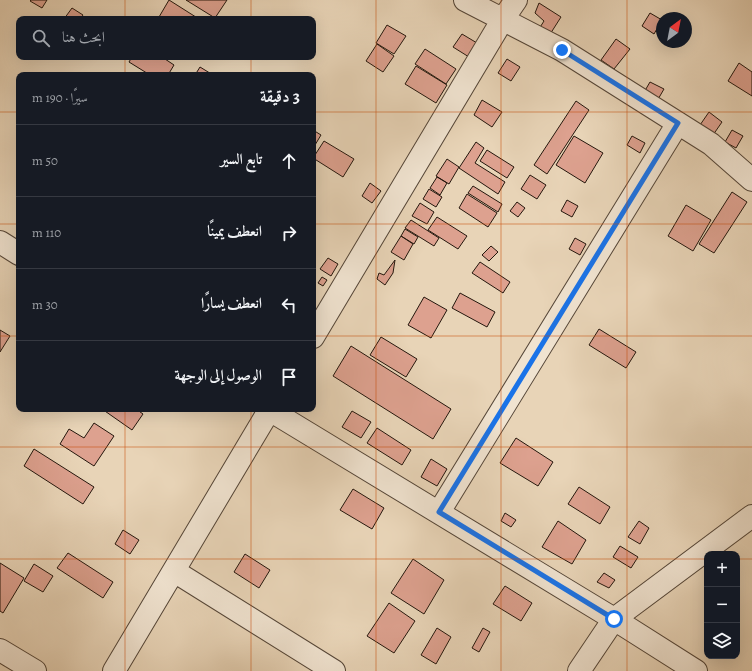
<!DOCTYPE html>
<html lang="ar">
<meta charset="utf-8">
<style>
body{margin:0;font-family:Alegreya,Amiri,serif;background:#20242c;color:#f1f3f6;direction:rtl}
.controls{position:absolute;right:12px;bottom:12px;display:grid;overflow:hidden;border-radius:8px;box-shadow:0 4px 16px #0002}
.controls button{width:36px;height:36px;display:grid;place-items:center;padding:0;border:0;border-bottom:1px solid #363941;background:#171b24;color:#f1f3f6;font:20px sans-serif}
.compass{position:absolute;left:656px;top:12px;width:36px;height:36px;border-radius:50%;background:#171b24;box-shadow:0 4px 16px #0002;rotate:32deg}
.stop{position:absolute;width:12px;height:12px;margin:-9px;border:3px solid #1a73e8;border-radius:50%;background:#fff}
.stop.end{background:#1a73e8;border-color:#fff;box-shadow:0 1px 4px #0008}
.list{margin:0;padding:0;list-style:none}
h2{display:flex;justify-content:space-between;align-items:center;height:52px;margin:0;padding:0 16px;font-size:17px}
h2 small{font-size:13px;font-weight:400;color:#9ea1a6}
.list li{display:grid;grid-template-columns:26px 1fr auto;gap:12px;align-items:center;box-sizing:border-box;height:72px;padding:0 16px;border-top:1px solid #363941}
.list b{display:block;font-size:15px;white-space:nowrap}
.list em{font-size:13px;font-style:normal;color:#9ea1a6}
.icon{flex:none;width:22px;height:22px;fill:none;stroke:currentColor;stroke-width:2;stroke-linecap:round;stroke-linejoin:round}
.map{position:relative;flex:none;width:752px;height:671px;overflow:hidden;direction:ltr}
.search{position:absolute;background:#171b24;box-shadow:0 4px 16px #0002;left:16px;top:16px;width:300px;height:44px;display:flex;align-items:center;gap:10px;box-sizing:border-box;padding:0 14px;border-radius:8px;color:#9ea1a6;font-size:15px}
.panel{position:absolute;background:#171b24;box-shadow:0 4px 16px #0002;left:16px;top:72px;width:300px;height:340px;border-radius:8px;direction:rtl}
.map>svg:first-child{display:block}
</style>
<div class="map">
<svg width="752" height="671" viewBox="0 0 752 671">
<rect width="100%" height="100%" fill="#e8d4b7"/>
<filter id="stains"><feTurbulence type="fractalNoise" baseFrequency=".005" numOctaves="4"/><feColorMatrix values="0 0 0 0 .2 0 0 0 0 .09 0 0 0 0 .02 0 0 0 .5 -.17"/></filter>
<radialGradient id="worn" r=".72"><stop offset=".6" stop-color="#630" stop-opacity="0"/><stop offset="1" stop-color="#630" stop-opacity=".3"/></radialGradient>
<path fill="#dda18f" stroke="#24170d" d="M31,0h16l-5,8 -12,-7z
M169,0l30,19h-37l-3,-2z
M186,0h41l-12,18z
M539,3l22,14 -14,22 -10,-7 7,-11 -9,-8z
M72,8l11,7 -3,4h-16z
M650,13l12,7 -8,14 -12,-8z
M387,25l19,11 -12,18 -18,-11z
M462,34l15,9 -8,14 -16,-10z
M616,39l14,10 -16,20 -13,-9z
M377,44l17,12 -11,16 -17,-11z
M425,49l31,20 -10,15 -31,-20z
M132,57h30l12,8 -6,10h-18l-21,-13z
M507,59l13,8 -9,14 -13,-8z
M739,63l13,9v24l-24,-15z
M416,66l31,19 -11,18 -31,-19z
M200,67l13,8h-18z
M650,82l14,7 -7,12 -14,-7z
M482,100l20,12 -10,15 -18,-12z
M576,101l13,9 -42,64 -13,-9z
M709,112l13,10 -9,13 -13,-10z
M313,130l8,5 -6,10 -2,-2z
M732,130l11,6 -7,12 -11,-6z
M574,136l29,17 -18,30 -29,-18z
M632,136l13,7 -5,10 -13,-8z
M324,141l30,18 -11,18 -30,-19z
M476,142l8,6 -9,15 30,19 -7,12 -39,-26z
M487,150l27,17 -7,11 -27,-17z
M447,159l12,8 -10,17 -13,-8z
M530,175l16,10 -9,14 -16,-10z
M437,177l10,6 -7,12 -10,-7z
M370,183l11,8 -9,12 -10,-7z
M473,186l29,18 -4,8 -30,-19z
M429,189l13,8 -6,10 -13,-8z
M732,192l15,10 -33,51 -15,-9z
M467,194l30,19 -9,14 -29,-19z
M567,200l11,6 -6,11 -11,-6z
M517,202l8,6 -7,9 -8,-6z
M420,203l14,9 -7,12 -15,-8z
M686,205l25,15 -18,31 -25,-15z
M437,217l30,19 -9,13 -30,-19z
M411,220l28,18 -5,8 -29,-18z
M405,229l13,8 -4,7 -13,-8z
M401,236l12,8 -9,16 -13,-8z
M575,238l11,6 -6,11 -11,-6z
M491,246l7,6 -9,9 -7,-6z
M328,258l10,6 -7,12 -11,-7z
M395,260l-2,13 -8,12 -8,-6 2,-6 5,2z
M480,262l30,20 -7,11 -31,-20z
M322,277l5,3 -4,6 -5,-3z
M460,293l35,19 -8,15 -35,-19z
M424,297l23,13 -16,28 -23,-13z
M599,329l37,23 -10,16 -37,-23z
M0,330l10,6 -10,16z
M381,337l36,22 -11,18 -36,-22z
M351,346l100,63 -18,30 -100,-63z
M102,409h34l7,5 -11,16z
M352,411l19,11 -10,16 -19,-11z
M94,423l20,13 -20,30 -34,-22 9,-15 15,9z
M377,428l34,22 -9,15 -35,-22z
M516,438l37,24 -15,24 -38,-23z
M34,449l60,38 -11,17 -59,-38z
M431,459l16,10 -10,17 -16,-9z
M579,487l31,20 -10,17 -32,-20z
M353,489l31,19 -12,21 -32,-19z
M505,513l11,7 -5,7 -10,-6z
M558,521l28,19 -14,24 -30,-17z
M639,521l10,7 -9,16 -12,-7z
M123,530l16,10 -9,14 -15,-10z
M620,546l18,11 -7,11 -18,-11z
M68,553l45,29 -10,16 -46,-30z
M245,554l25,16 -11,18 -25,-16z
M413,559l31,21 -20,34 -33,-21z
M0,563l24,15 -21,35 -3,-2z
M34,564l19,12 -10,16 -19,-11z
M604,573l11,7 -6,8 -12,-6z
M505,586l27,17 -11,18 -28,-17z
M389,603l26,18 -21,32 -27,-17z
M437,628l14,9 -15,27 -15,-9z
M483,628l7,4 -11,20 -7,-4z"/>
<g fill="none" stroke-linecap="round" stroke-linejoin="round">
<g stroke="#554638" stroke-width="24">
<path id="minor" d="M465,0l97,50 149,94 41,36
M0,242l19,12
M313,337l190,-318 13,-19
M268,409l346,210 82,52
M439,512l239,-389
M174,571l160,100
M0,650l35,21
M114,671l156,-262
M579,671l35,-52 138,-103"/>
</g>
<use href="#minor" stroke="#f0e3d0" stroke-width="22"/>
</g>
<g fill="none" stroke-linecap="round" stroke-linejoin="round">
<path stroke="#1a73e8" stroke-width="5" d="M562,50l116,73 -239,389 175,107"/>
</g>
<path fill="none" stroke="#cb4f0c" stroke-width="1" stroke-opacity="0.55" d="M125,0v19M251,0v19M376,0v671M501,0v671M627,0v671M125,57v18M251,57v18M0,112h19M313,112h439M0,224h19M313,224h439M0,336h19M313,336h439M125,409v262M251,409v262M0,447h752M0,559h707M737,559h15"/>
<rect width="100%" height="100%" filter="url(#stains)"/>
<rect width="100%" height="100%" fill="url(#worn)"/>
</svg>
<div class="controls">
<button>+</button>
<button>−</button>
<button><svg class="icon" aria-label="layers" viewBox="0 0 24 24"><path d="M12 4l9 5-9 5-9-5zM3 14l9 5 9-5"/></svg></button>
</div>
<svg class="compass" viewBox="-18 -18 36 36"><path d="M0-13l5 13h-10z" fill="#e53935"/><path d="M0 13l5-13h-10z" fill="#9ea1a6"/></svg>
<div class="stop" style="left:614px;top:619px"></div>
<div class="stop end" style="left:562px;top:50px"></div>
<div class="search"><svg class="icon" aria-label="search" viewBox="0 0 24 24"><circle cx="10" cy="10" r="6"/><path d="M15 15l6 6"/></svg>ابحث هنا</div>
<section class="panel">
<h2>3 دقيقة<small>سيرًا · 190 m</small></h2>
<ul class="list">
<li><svg class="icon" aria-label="ahead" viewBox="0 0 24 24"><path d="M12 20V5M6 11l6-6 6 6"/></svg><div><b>تابع السير</b></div><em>50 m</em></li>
<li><svg class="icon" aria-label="right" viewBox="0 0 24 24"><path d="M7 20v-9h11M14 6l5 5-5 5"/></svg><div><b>انعطف يمينًا</b></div><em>110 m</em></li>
<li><svg class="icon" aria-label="left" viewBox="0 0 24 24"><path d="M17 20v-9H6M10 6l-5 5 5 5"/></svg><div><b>انعطف يسارًا</b></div><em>30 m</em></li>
<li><svg class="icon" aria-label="arrive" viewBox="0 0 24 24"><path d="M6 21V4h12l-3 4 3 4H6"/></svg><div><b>الوصول إلى الوجهة</b></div></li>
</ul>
</section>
</div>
